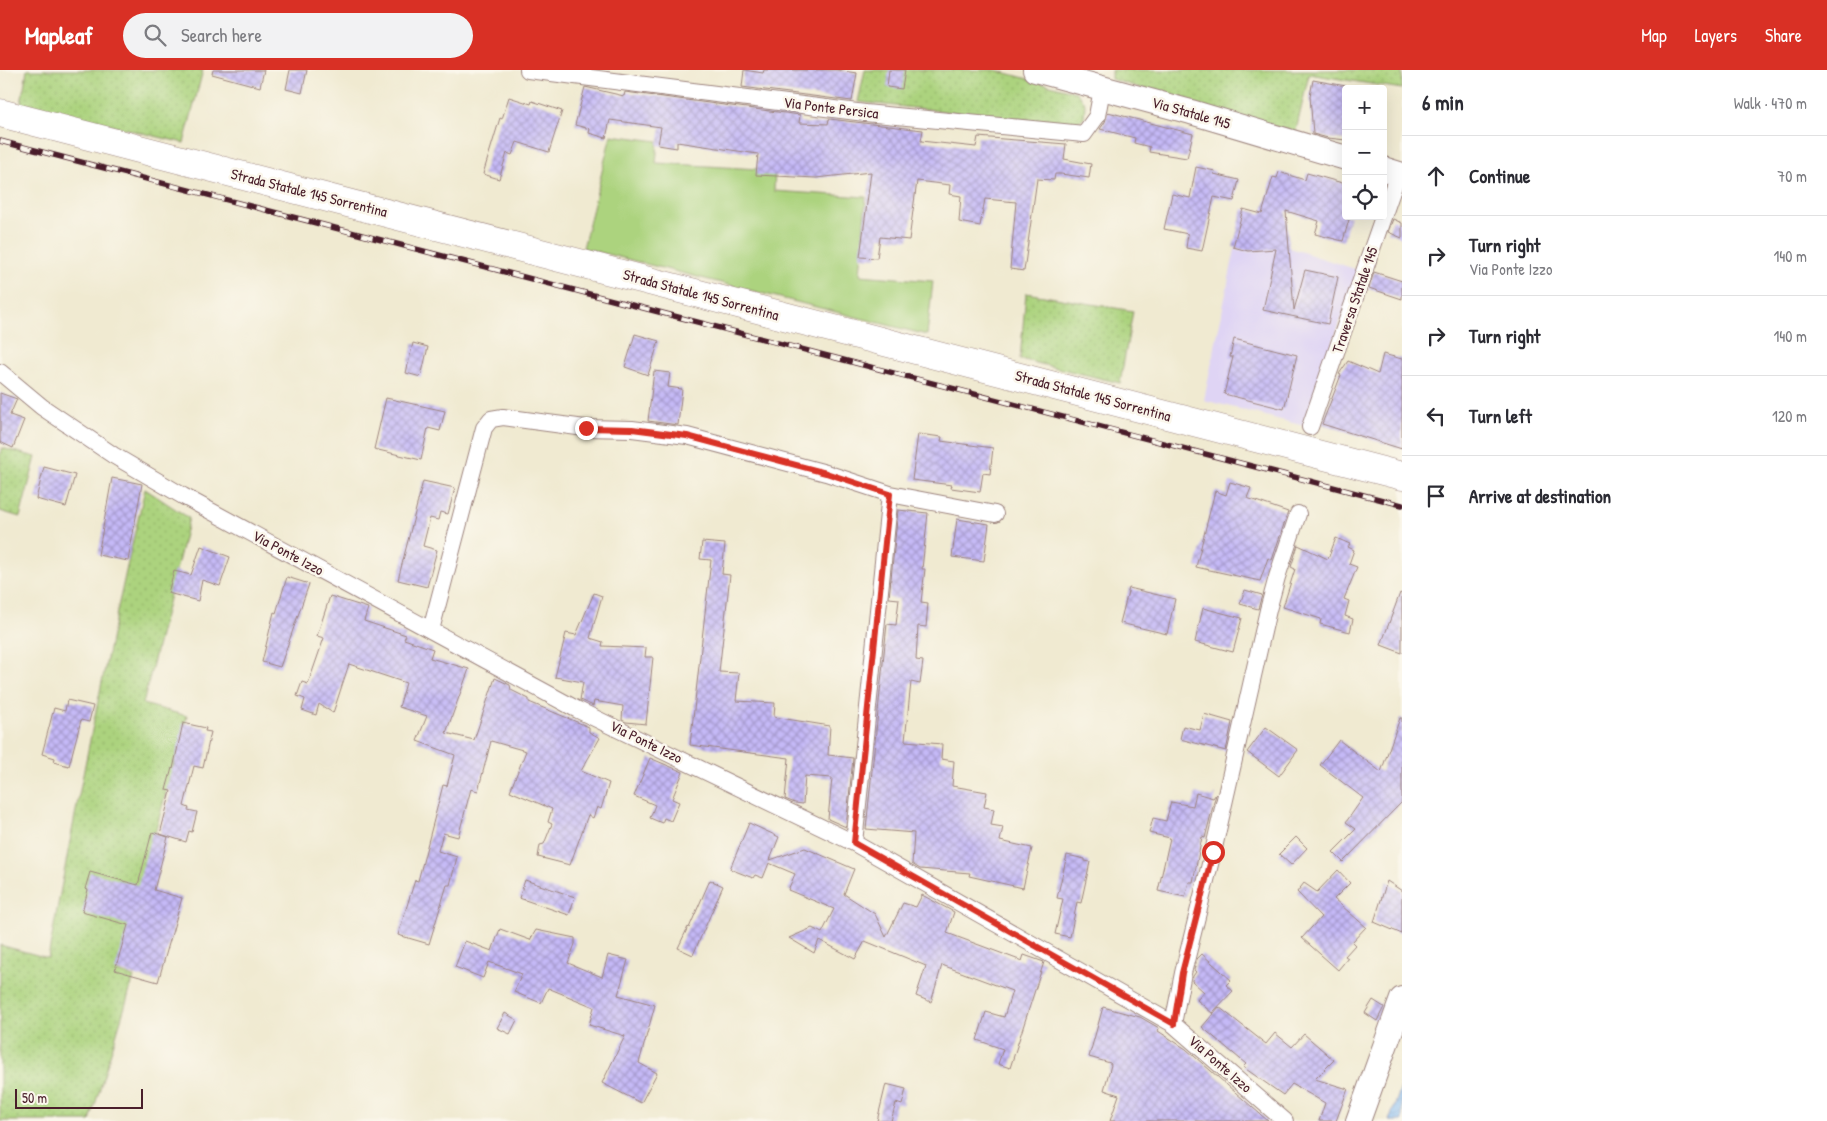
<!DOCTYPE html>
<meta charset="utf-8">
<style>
body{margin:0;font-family:"Patrick Hand",sans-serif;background:#f2f2f3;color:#2b2b33}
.controls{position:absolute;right:15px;top:15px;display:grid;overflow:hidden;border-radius:5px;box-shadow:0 5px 20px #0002}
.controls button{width:45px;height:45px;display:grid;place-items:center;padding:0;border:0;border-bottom:1px solid #e1e1e2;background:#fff;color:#2b2b33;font:25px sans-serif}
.scale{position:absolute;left:15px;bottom:12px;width:128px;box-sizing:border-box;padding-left:5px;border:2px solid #4a1f2b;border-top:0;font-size:14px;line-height:18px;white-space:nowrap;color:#4a1f2b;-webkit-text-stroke:4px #fbf7ec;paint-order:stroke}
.stop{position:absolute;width:15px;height:15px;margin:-11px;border:4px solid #d93025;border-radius:50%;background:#fff}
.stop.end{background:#d93025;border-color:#fff;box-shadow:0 1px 5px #0008}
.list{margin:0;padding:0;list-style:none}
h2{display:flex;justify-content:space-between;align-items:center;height:65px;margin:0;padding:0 20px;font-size:21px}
h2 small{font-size:16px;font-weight:400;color:#7c7c81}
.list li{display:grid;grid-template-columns:32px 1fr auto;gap:15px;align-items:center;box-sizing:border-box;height:80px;padding:0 20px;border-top:1px solid #e1e1e2}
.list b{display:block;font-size:19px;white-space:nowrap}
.list p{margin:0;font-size:16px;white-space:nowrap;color:#7c7c81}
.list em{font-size:16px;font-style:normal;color:#7c7c81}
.icon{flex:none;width:28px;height:28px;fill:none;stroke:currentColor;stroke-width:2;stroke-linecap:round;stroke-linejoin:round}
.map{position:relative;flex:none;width:1402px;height:1051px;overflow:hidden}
header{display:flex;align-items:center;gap:30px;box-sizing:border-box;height:70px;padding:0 25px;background:#d93025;color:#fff}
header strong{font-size:24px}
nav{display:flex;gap:28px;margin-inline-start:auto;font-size:18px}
.search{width:350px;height:45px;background:#f2f2f3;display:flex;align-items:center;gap:12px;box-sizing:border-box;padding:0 18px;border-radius:28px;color:#7c7c81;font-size:19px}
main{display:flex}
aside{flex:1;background:#fff}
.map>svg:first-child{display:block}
</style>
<header>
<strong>Mapleaf</strong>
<div class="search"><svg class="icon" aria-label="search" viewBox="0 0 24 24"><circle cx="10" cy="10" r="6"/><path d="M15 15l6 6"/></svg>Search here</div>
<nav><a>Map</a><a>Layers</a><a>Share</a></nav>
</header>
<main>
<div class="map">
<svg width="1402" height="1051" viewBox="0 0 1402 1051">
<defs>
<pattern id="grass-dots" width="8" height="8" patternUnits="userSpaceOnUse" patternTransform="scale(1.25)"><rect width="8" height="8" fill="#acd37e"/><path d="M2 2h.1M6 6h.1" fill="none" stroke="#96b56d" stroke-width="1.8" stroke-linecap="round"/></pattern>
<pattern id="water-waves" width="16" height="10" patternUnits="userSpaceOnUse" patternTransform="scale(1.25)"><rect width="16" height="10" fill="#82baf2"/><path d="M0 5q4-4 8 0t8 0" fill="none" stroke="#729fd0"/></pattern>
<pattern id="building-cross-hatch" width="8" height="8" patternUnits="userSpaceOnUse" patternTransform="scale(1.25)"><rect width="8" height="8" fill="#c5b9f7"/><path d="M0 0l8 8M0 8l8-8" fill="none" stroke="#a296c8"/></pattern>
</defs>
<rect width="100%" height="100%" fill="#fbf7ec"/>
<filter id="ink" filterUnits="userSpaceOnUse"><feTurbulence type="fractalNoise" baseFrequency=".02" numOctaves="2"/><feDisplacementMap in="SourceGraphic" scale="10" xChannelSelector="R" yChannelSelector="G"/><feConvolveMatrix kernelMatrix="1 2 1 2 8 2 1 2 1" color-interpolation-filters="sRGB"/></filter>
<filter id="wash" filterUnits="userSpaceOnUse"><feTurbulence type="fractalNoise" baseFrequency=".0096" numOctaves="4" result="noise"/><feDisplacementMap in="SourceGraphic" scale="20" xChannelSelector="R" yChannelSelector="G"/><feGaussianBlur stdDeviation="1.12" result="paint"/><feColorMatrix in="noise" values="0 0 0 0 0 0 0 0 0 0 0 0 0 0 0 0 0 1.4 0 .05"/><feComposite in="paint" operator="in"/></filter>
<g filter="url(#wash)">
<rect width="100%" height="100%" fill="#f0ead1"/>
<path fill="#dfd4f4" d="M1290,178l68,22 -54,156 -100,-26 31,-151 13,3z"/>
<path fill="url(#grass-dots)" stroke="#7b7954" d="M27,0h176l-19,73 -163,-39z
M865,0h130l81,22 9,11 -1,14 -9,8 -217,-23z
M1111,0h291v19l-93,-15 -14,61 -184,-56z
M1026,223l107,18 -13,72 -100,-24z
M2,378l34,9 -16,60 -20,-6v-58z
M145,419l44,29 -46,186 44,12 -70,256 17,5 -44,144h-90v-176l48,13c29,-157 60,-314 97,-469z"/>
<path fill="#acd37e" stroke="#7b7954" d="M611,65l47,6 -2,22 119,7 -1,21 92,6 -6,78 73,6 -6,54 -344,-87z"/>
<path fill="url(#water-waves)" stroke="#666c8e" d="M1402,1015v36h-13z"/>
<g id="blocks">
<path fill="url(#building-cross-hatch)" d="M213,0h51l-4,17 -48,-13z
M290,0h17l-5,23 -16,-4z
M744,0l19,3 1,-3h72l21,3 -5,28 -110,-14z
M889,0h16l-3,19 -15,-2z
M1313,10l33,6v54l-18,-2 -15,-4 -3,-38z
M585,17l39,9 1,-4 175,23 -1,8 29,1 1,-5 94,11 -2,11 55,6 2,-10 88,7 -2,15 27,5 -2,14 -28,-4h-6l-1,6 -17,-1 -13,92 -14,-2 6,-67 -31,-3 -5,27 -21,-4 2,-26 -12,-2 1,-9 -33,-4 -8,59 -29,-3 -3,21 -17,-1 11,-85 -55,6 -60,-3 2,-21 -81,-12v6l-19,-3 3,-18 -51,-7 -4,18 -17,-5 1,-4 -15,-4z
M509,27l22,7 1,-3 30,10 -13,41 -32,-10 -5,13 -5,-2 -8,26 -16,-5 17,-56 2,1z
M1108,42l85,22 -6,24 -38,-6 1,-5 -16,-4 1,-5 -35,-9 5,-7z
M1196,97l19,4 -1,3 25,6 -5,21 -20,-4 -12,54 -16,-3 2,-14 -24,-5 8,-35 18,4z
M1279,102l26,8 2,-7 39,11v32h4l-7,25 -28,-7 4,-13 -33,-10 8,99 11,-40 33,7 -10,47 -65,-14 13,-61 -28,2 -15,-4 10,-38 19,5 11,-37 4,1z
M1393,149l9,4v15l-14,-6z
M1374,202l28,9v18l-33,-11z
M635,264l24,7 -11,34 -23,-8z
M1234,269l63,16 -13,54 -60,-15 9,-37h-3z
M413,273l15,4 -7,30 -15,-4z
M1383,284l19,5v90l-80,-25 19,-49 -2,-1 9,-13 30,13z
M654,301l16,2 -2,14 14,2 -4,36 -30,-4z
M0,323l17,6 -7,16 14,5 -11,28 -13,-6z
M386,328l59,13 -5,20 -12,-3 -7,32 -47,-11z
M918,364l24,3 -1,4 52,7 -3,26 -7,-1 -3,19 -29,-4 1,-3 -40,-5z
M44,397l31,8 -9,32 -30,-8z
M112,408l30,6 -14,77 -30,-6z
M423,411l32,7 -7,26 -8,-2 -2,8 -8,-2 -7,28 14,4 -10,37 -29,-7z
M1230,412l21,6 -4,10 41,14 -16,48 -4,-2 -8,23 -64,-14 19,-76 11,4z
M898,440l30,3 -6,56h3l-4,33 7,1 -2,24 -8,-1 -2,34 7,1 -3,23 -9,-2 -6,59 37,3 -1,15 13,2 -2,25 35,6 -3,15 10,2 -3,16 12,2 -3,14 32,7 -9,40 -54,-12 1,-3 -50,-4 -8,-5 2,-31 -48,-4 21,-205 9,1 3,-26 -10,-1z
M957,449l32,5 -5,37 -32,-4z
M1336,468l14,6 -2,3 6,3 -5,14 8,3 -13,32 5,2 -4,15 8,3 -3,13 -30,-8 1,-5 -38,-12 12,-38 -4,-2 7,-22 30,14z
M702,472l23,2 -3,30 8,1 -11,97 20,1 -3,28 39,2 -1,14 56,9 -2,29 25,3 -7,69 -18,-8 4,-41 -27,-2 -2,28 -8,-1 -10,-4 4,-41 -99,-13 21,-185 -11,-1z
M201,476l29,11 -10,29 -18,-6 -4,21 -30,-8 6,-22 17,4z
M287,507l22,7 -29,83 -18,-5 12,-50 2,1z
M1129,518l46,11 -8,35 -47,-11z
M1245,520l17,5 -4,14 -18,-5z
M594,523l8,3 -12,42 13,4 -1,4 44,2 -1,9h8l-7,67 -20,-2 -4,-2 1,-14 -29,-5 -1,5 -10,-5 -3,-1 3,-18 -28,-5 11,-44 10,2z
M1400,523l2,1v59l-21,-8z
M330,526l38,12 -4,13 42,14 -2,4 29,10 -3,9 39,11 -23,64 28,7 21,-62 15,7 1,5 18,9v3l60,25v5l11,6 -19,33 28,12 -8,26 -4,-2 -4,11 -5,-3 -18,50 -32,-8 2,-12 4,-1 8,-20 -4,-2 4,-13 -42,-18 16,-40 -35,-10 -13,50 -7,-2 -13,48 -15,-4 -5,18 19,6 -7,28h-3l-18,59 -31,-9 17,-55 3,1 25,-96 4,1 8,-31 -38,-14 10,-25 -28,-9 7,-24 -57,-19 -16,49 -14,-9 -3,11 -14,-5 3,-11 -8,-3 5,-14 6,2 16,-46 -7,-2z
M1203,538l39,10 -9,34 -38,-10z
M67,630l26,6 -4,16 -8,-2 -12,46 -15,-4 1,-4 -13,-4 12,-46 11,3z
M1204,644l28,8 -6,29 -46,-12 3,-13 17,4z
M1400,648h2v84l-59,60 -10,-10 23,-23 -10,-7 17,-24 -43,-33 19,-25 42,32z
M183,653l23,5 -1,3 6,1 -8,36 -9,-2 -10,40 5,2 -1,2 9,2 -5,20 -3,-1 -3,11 -26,-8 11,-43 -5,-1 6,-22 1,1z
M1266,657l32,23 -19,26 -32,-24z
M650,688l33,14 -11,27 7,3 -8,19 -7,-3 -2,5 -12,-5 5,-13 -21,-9z
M1196,723l17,5 3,-4 -11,44 -3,-1 -9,45h-4l-4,15 -27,-6 12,-53 -21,-5 4,-15 13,3 5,-19 22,4z
M749,753l30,14 -9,23 35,-12 49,21 -10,25 31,20 11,23 17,-34 13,4 6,-12 32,17 -7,21 75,28 2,-6 20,7 -34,106 -12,-4 5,-15 -26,-9 9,-28 18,5 8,-26 -70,-26 -11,37 -15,-6 10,-30 -61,-25 -10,18 -36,-19 -5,13 -25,-15 23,-10 10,5 12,-24 -46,-19 7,-16 -26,-11 -6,15 -8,-3 -2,3 -23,-9z
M152,762l16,5 -14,53 28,8 -24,84 -43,-12 13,-45 -46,-13 6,-22 -3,-1 5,-17 48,13z
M1296,767l11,11 -16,17 -12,-11z
M1067,785l18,4v2l5,1 -9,41 -4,-1 -7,35 -15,-3 8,-35 -6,-1z
M1338,800l12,13 -16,16 32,28 -14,15 3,3 -10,11 3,2 -10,12 -36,-32 19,-21 -24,-25 7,-9 13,9z
M525,810l50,17 -6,18 -50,-17z
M710,810l13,6 -30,69 -15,-7 10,-21 1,1z
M1387,811l15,10v43l-28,-12z
M500,859l30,11 6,-10 39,8v6l-7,19 34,14 6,-22 20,5 -10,35 37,10 -16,58 18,10 -16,30 -39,-20 23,-47 -36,-11 5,-18 -46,-19 -7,15 -27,-11 8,-18 -33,-12 -6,16 -28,-11 10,-26 27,10z
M1202,884l29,26 -5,5 7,6 -21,22 -15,-13 7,-8 -12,-11 1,-5 3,-4 -2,-2 3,-11z
M1373,930l11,7 -7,14 -12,-8z
M1103,937l37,10 19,11 -1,3 28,18 82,72h-158l9,-26 -15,-5 7,-25 -1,-2 -21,-6z
M1219,937l47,37 9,-11 17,14 12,-13 30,26 -19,19 33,10 -12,32h-17l6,-18 -33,-19 -9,11 -40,-28 3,-3 -44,-37z
M505,943l12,7 -7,14 -13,-6z
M886,1014l20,5 -4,16 -6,-2 -5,18h-14z"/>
</g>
</g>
<g filter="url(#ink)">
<use href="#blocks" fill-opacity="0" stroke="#9d847e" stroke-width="1"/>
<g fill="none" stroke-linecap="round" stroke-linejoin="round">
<g stroke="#9d847e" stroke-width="18">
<path id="street" d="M528,0l337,43 219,21 13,-18 5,-27
M0,302l42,35 71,48 70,41 395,214 276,133 319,181 112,97
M1310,357l88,-253
M431,560l53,-202 7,-9 12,-2 82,11 47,1 55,7 139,37 64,21 105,20
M854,773l36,-349
M1173,954l10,-51 30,-121 55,-242 9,-33 21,-63"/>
</g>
<g stroke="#9d847e" stroke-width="26">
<path id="secondary" d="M1035,0l156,42 155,46
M1383,99l19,6
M1358,1051l44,-122"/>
</g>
<g stroke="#9d847e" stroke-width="29">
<path id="highway" d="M0,43l1402,363"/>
</g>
<use href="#street" stroke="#fff" stroke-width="16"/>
<use href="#secondary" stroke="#fff" stroke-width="24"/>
<use href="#highway" stroke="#fff" stroke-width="28"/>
<g stroke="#4a1f2b" stroke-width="5.5">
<path id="rail" d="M0,71l1402,364"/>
</g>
<use href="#rail" stroke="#fbf7ec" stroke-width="4" stroke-dasharray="11" stroke-linecap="butt"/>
</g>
</g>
<g fill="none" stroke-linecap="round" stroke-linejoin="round" filter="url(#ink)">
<path stroke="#d93025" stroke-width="6" d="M586,358l46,1 55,7 139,37 64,21 -36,349 320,181 8,-51 31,-121"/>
</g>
<g text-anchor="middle" stroke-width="5" stroke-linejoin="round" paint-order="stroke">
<g font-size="15" fill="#4a1f2b" stroke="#fbf7ec">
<text transform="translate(831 38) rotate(7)" y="5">Via Ponte Persica</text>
<text transform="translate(1191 43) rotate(16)" y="5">Via Statale 145</text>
<text transform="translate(309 123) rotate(14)" y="5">Strada Statale 145 Sorrentina</text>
<text transform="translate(701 225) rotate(15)" y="5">Strada Statale 145 Sorrentina</text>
<text transform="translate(1355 230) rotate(-71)" y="5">Traversa Statale 145</text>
<text transform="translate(1093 326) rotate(15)" y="5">Strada Statale 145 Sorrentina</text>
<text transform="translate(288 483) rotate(28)" y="5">Via Ponte Izzo</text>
<text transform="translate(646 672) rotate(26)" y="5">Via Ponte Izzo</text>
<text transform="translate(1220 994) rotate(41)" y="5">Via Ponte Izzo</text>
</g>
</g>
</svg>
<div class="controls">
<button>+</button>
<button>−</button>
<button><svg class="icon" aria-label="locate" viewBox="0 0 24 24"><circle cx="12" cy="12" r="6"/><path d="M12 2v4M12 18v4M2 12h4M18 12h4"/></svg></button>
</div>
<div class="scale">50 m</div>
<div class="stop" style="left:1213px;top:782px"></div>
<div class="stop end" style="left:586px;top:358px"></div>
</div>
<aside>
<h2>6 min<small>Walk · 470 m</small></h2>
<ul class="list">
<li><svg class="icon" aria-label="ahead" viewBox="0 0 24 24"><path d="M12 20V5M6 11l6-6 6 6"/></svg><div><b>Continue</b></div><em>70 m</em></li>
<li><svg class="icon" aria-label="right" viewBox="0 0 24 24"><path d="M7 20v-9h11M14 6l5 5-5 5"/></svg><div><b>Turn right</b><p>Via Ponte Izzo</p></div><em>140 m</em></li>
<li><svg class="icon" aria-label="right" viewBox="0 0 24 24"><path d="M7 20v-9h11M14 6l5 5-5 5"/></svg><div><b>Turn right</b></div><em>140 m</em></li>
<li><svg class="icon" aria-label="left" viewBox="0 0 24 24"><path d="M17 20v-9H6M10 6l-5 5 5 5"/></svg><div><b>Turn left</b></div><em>120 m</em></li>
<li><svg class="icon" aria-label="arrive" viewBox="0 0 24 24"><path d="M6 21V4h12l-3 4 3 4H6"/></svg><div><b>Arrive at destination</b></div></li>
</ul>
</aside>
</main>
